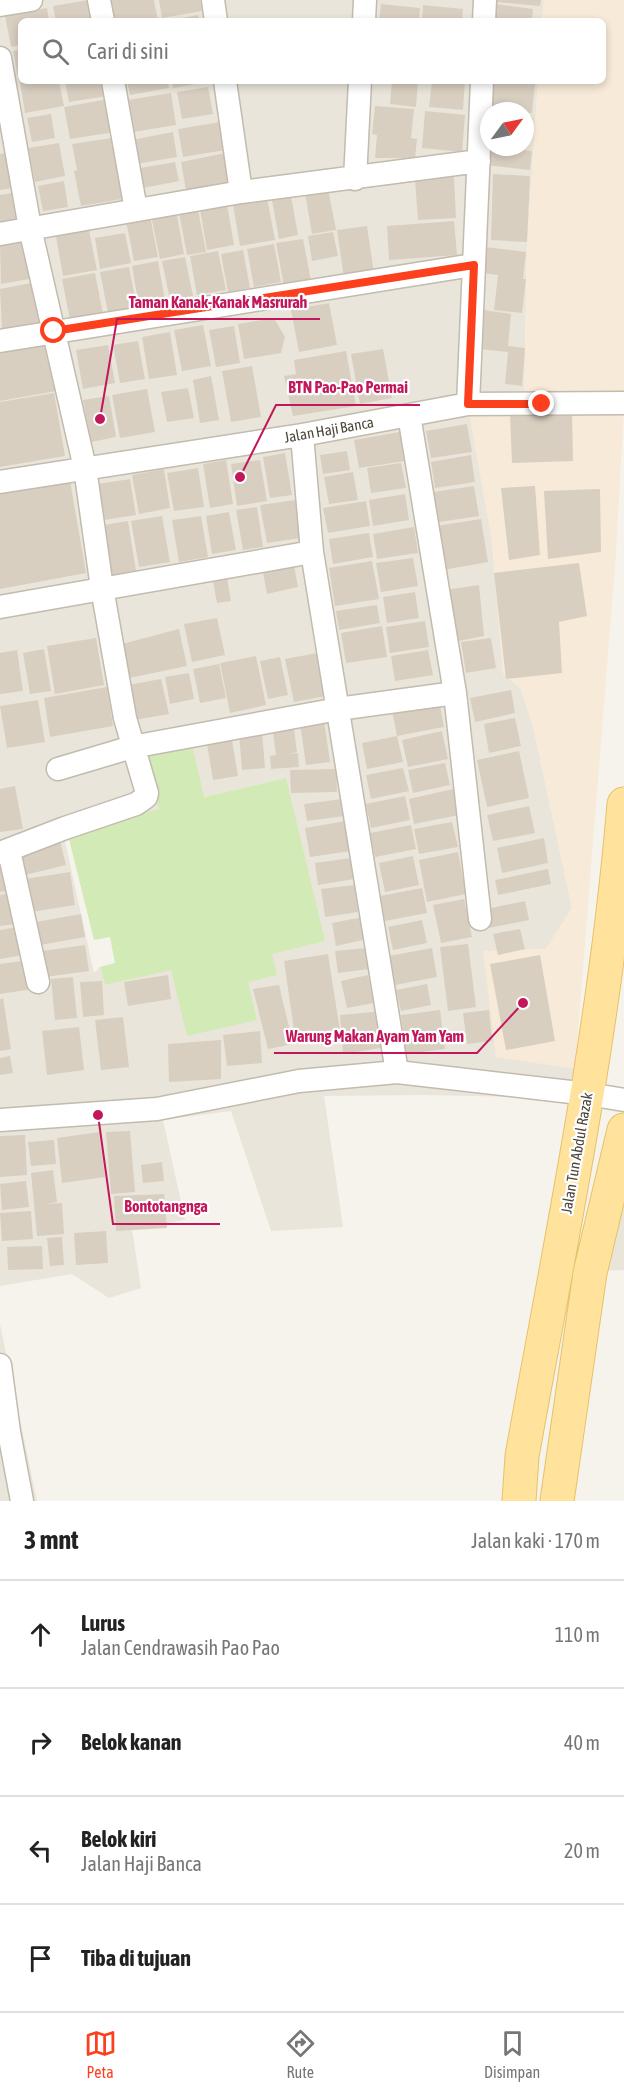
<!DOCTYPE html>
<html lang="id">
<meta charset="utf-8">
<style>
body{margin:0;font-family:"Asap Condensed",sans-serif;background:#f6f6f6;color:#222}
.compass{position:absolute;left:480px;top:102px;width:54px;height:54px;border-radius:50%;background:#fff;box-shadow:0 3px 9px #0003;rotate:57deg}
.stop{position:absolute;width:18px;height:18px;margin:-14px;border:4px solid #fc3f1d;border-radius:50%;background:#fff}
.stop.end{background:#fc3f1d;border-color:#fff;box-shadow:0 2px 6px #0008}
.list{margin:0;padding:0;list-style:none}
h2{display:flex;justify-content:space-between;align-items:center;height:78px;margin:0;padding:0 24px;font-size:26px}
h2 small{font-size:20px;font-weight:400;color:#767676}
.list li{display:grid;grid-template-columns:39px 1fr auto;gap:18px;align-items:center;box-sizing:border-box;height:108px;padding:0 24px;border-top:2px solid #e0e0e0}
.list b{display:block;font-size:22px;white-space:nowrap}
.list p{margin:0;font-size:20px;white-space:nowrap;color:#767676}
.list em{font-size:20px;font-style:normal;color:#767676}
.icon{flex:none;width:33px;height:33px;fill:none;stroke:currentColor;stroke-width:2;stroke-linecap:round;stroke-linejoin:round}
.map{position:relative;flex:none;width:624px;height:1501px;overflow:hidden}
.search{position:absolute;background:#fff;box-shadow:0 3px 9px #0003;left:18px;right:18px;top:18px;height:66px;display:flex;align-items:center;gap:15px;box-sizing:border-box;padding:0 21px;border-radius:9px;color:#767676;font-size:22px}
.sheet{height:510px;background:#fff}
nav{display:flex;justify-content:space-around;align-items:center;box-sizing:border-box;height:84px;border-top:2px solid #e0e0e0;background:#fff;font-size:16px;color:#767676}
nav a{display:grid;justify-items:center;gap:3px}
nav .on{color:#fc3f1d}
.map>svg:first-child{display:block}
</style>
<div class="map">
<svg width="624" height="1501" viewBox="0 0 624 1501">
<rect width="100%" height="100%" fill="#f6f3ec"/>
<path fill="#eae5da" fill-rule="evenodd" d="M0,0h544l-2,21h-521v60h517l-11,165 -3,163 -32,133 11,131 18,16 12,37 39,182 -26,41 -63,3 92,117 -7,29 -144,-3 -100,1 19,131 -72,4 -40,-120 -68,9 22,100 -53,9 9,59 -32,10 -37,-24 -72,12zM489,111h36v36h-36zM146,751l58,46 82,-19 -14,176 -24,28 -77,-13 -66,16 -5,-18 -6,6 -31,-141 97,-23z
M624,1186v84l-22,1z
M0,1324l37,177h-37z"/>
<path fill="#f7ead8" d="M544,0h80v407l-8,146 -41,516 -79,-12 -13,-106 63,-2 26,-41 -39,-182 -12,-37 -18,-16 -11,-131 -23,-129 55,-5 3,-162 11,-165h65v-60h-61z"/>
<path fill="#d2eab5" d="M191,740l13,57 82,-19 39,163 -53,13 5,21 -29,7 9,38 -70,16 -16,-66 -66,15 -5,-18 15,-4 -5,-26 -16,3 -27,-109 92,-22 -13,-59z"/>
<path fill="#d8cfc1" d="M89,0l7,21h-40l-3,-15z
M108,0h46l4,21h-46z
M159,0h41l2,11 -40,7z
M496,0h45l-1,6 -44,-4z
M381,4l39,4 -1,13h-40z
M495,4l38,5 -1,12h-39z
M423,5l40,4 -1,12h-40z
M47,8l2,13h-28v24l-10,2 -6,-31z
M198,15l1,6h-27v-1z
M21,50v26l-3,1 -5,-26z
M32,81h27l5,25 -39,7 -5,-30z
M65,81h40l2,15 -38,6z
M127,81h41l1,7 -39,7z
M172,81h35v1l-34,6z
M392,81h26l-2,26 -26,-3z
M432,81h33l-2,29 -34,-3z
M494,81l41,3 -3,29 -40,-4z
M208,87l5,27 -31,5 -5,-27z
M171,93l5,32 -43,7 -6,-32z
M109,99l6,33 -45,7 -6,-32z
M375,106l39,3 -3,29 6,1 -2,19h-40l2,-23 -5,-1z
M425,111l40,4 -3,37 -40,-4z
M51,114l4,24 -23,4 -5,-24z
M525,117l8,1 -2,24h-6z
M220,122l5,28 -42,7 -5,-28z
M173,132l4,25 -41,7 -4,-24z
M111,138l11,61 -41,7 -7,-35 3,-1 -5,-26z
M59,143l6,33 -30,6 -7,-34z
M487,147l45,4 -2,19 -45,-5z
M7,153l6,35 -13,2v-36z
M226,153l6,30 -46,7 -5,-28z
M175,162l4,19 -36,7 -3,-20z
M493,174l37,2 -3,66 -36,-2z
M454,177l2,41 -38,2 -3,-40z
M64,181l4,26 -25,4 -5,-25z
M328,188l8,42 -24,4 -7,-41z
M17,192l5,28 -22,4v-29z
M291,196l7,39 -19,4 -7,-39z
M267,198l8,42 -35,6 -7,-41z
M227,204l7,41 -27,5 -7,-41z
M198,210l8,42 -19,3 -8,-42z
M177,215l7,39 -24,5 -8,-39z
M150,216l8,41 -24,4 -8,-40z
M454,221l3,34 -68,5 -2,-34z
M88,225l9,45 -34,6 -8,-45z
M367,226l7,47 -30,5 -7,-48z
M333,232l5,24 -26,5 -4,-25z
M125,233l6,30 -31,6 -5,-31z
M28,236l7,42 -34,6 -1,-43z
M303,239l8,42 -27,5 -8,-43z
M274,244l7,38 -27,5 -7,-38z
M485,247l41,5 -3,27h3l-4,34 -28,-3 4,-35 -16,-2z
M243,250l7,38 -22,4 -7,-38z
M218,251l8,39 -29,5 -7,-39z
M185,257l8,39 -23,4 -8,-39z
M158,261l7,40 -26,5 -7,-40z
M129,267l8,41 -29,5 -8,-41z
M95,273l8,41 -33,6 -8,-41z
M36,282l7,40 -41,7 -2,-40z
M329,303l8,42 -38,7 -8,-42z
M483,310l28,4 -3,32 17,2 -3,38 -17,-2 3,-32 -29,-3z
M274,318l11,19 -4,16 -37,6 -6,-35z
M203,325l8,41 -29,5 -8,-41z
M234,326l6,37 -24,4 -7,-37z
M170,332l7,43 -28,4 -7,-42z
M138,341l7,38 -25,4 -7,-38z
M48,342l8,49 -56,10v-51z
M108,345l7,38 -32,6 -7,-39z
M383,349l9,49 -32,6 -9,-50z
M346,351l10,55 -63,10 -9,-40 12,-2 -2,-14z
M252,366l9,51 -30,5 -9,-51z
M211,376l8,44 -19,3 -7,-43z
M188,388l6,30 -27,4 -6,-30z
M147,389l8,43 -35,6 -8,-43z
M54,393l11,63 -65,11v-65z
M109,396l7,41 -25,5 -8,-42z
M572,412l1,49 -61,2 -2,-49z
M467,424l5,28 -41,6 -5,-27z
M400,432l5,29 -46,7 -5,-28z
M347,451l3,19 -27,4 -3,-19z
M285,453l7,42 -22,3 -7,-41z
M471,455l4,27 -40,6 -4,-26z
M226,460l7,44 -23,4 -7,-44z
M260,460l7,41 -30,5 -6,-42z
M401,463l5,25 -35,5 -4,-25z
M198,468l6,39 -30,4 -7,-38z
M164,469l6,39 -31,6 -7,-39z
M353,472l5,28 -29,4 -5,-27z
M69,475l17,98 -86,16v-101z
M130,479l6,36 -32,5 -6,-36z
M474,486l5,30 -40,6 -5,-30z
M535,486l5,69 -31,5 -8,-72z
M600,489l1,63 -53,7 -4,-68z
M405,494l4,26 -36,6 -4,-26z
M295,500l6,38 -34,5 -7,-38z
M366,501l4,25 -42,7 -5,-25z
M257,507l6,40 -20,3 -7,-40z
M229,512l7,38 -24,4 -6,-38z
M162,516l8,46 -31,5 -8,-46z
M201,516l7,41 -29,5 -7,-42z
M481,519l7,43 -45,8 -7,-44z
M128,521l8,50 -24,4 -8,-50z
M414,527l4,26 -41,6 -4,-25z
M369,533l4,24 -40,7 -4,-25z
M413,558l5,28 -37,6 -5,-29z
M372,561l7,38 -44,7 -6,-38z
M579,563l8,53 -28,6 3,51 -56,6 -12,-106z
M294,566l4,21 -31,7 -4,-22z
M226,572l5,29 -14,2 -5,-28z
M479,585l5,51 -31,6 -8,-52z
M415,592l4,26 -32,5 -4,-26z
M377,605l3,18 -41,7 -3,-19z
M217,618l8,37 -33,7 -8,-38z
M425,621l4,26 -39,6 -4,-26z
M382,626l5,31 -41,6 -5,-30z
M179,629l8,37 -58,12 -7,-34z
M96,638l8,47 -49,9 -8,-48z
M491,638l5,30 -30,5 -5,-31z
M44,649l7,42 -21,3 -7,-41z
M17,650l6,41 -23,3v-41z
M428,650l5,25 -38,6 -4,-25z
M317,653l9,43 -32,6 -9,-43z
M256,656l10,49 -36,8 -10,-50z
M280,657l8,38 -20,4 -8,-38z
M219,664l7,34 -26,5 -7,-34z
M189,673l5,26 -24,5 -5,-27z
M161,679l8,35 -34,6 -7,-35z
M107,687l6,39 -63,11 -6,-39z
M511,690l4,23 -40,9 -5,-24z
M38,700l7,42 -38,6 -7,-42z
M439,700l5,27 -47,9 -5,-26z
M515,718l6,28 -32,7 -5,-29z
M324,720l6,42 -24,3 -6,-42z
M293,722l4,30 -9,2 10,-1 1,14 -28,2 -1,-13 6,-1 -4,-30z
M262,731l3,37 -23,2 -3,-37z
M442,731l6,28 -40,8 -6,-27z
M231,734l7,42 -25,4 -7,-42z
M397,736l6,26 -36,7 -5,-26z
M519,751l10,47 -42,9 -10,-47z
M445,763l5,22 -37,8 -5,-23z
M403,768l6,23 -38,8 -5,-24z
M336,769l1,23 -46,1 -1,-23z
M15,786l8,43 -23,3v-43z
M453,789l6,26 -45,9 -5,-25z
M405,796l5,24 -39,8 -5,-24z
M342,799l2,17 -37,5 -3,-17z
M529,806l6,27 -42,8 -6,-26z
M346,821l5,30 -41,6 -5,-29z
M452,822l6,25 -39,7 -5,-25z
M411,825l5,24 -41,8 -5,-24z
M59,837l7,28 -41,10 -7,-28z
M544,838l4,25 -46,10 -5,-25z
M458,852l8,42 -39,8 -8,-42z
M413,856l6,29 -34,7 -6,-29z
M351,858l3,21 -36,6 -3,-22z
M7,862l5,28 -12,2v-28z
M548,869l3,15 -53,11 -3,-15z
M70,872l5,33 -44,7 -6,-33z
M354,885l4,27 -33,5 -4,-28z
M422,888l5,25 -42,8 -5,-25z
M10,893l5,31 -15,2v-31z
M464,899l8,38 -31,6 -8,-38z
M525,901l4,19 -40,8 -3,-19z
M81,914l4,23 -45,8 -4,-23z
M363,917l4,22 -31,7 -4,-23z
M422,920l5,23 -34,7 -5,-23z
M18,927l5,28 -23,4v-29z
M520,929l5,20 -27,6 -5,-21z
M468,944l8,63 -28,4 -8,-64z
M85,945l4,26 -44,6 -3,-26z
M366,948l3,21 -31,4 -3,-22z
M432,948l5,29 -42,8 -6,-29z
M328,954l13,83 -45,7 -12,-83z
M540,955l15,86 -49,9 -16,-86z
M28,960l5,29 -33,5v-30z
M168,975l3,24 -43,7 -4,-24z
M368,975l6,28 -27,5 -6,-27z
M73,977l4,41 -22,2 -4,-41z
M102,981l2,34 -21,2 -3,-35z
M427,984l4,21 -30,6 -5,-21z
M279,985l14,59 -25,5 -15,-60z
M3,998l8,51 -11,2v-52z
M440,1010l5,39 -39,5 -5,-39z
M489,1010l3,31 -25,3 -4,-31z
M384,1011l3,36 -44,7 -3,-39z
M123,1017l6,50 -28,3 -6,-50z
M79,1027l5,43 -37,5 -5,-44z
M260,1031l2,32 -35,3 -4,-31z
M221,1040v39l-52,3 -1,-38z
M10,1056l3,17 -13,2v-17z
M130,1131l5,61 -24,2 -5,-62z
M99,1132l6,45 -43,6 -5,-45z
M25,1135l2,40 -27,2v-41z
M54,1140l2,24 -25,2 -3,-24z
M162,1162l2,19 -21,2 -2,-18z
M53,1170l4,32 -12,2 17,-1 2,31 -27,2 -6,-63z
M26,1181l3,26 -27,3 -2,-26z
M164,1194l3,34 -51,3 -2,-35z
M31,1211l2,28 -31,2 -2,-28z
M106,1231l2,32 -32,2 -2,-32z
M62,1237l2,28 -14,1 -3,-28z
M42,1246l1,23 -35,1 -1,-23z"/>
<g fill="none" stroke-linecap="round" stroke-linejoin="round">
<g stroke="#c2bbae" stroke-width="25">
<path id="minor" d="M99,0l4,21
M213,0l3,21
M0,5l31,-5
M364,21l1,-21
M484,21l1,-21
M0,58l30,170 55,240 17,120 23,130 22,75 -1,4 -10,7 -71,24 -65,25
M113,81l23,129
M225,81l16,111
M355,179l5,-98
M0,234l241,-42 238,-31
M0,341l473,-76
M468,404l14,-323
M409,415l46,278 25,226
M302,435l10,117 85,520
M0,482l302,-47 166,-31 156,-1
M0,607l312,-55
M58,769l74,-22 206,-38 117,-16
M9,851l29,131
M0,1120l157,-11 142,-28 98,-9 191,22 36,6
M0,1365l9,67 13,69"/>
</g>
<g stroke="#e6c16a" stroke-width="35">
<path id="primary" d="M519,1501l3,-45c39,-216 84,-433 102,-652
M557,1501l33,-228 34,-143"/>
</g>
<use href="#minor" stroke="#fff" stroke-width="22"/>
<use href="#primary" stroke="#ffe39c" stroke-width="33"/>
</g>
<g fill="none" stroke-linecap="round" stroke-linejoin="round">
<path stroke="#fc3f1d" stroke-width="8" d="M54,331l420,-66 -6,139h74"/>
</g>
<g text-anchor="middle" stroke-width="4.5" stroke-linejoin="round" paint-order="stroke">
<g font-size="15" fill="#4b4439" stroke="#fff">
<text transform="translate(329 430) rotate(-10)" y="5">Jalan Haji Banca</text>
<text transform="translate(577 1153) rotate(-80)" y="5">Jalan Tun Abdul Razak</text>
</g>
</g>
<path fill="none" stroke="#c2185b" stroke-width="2" d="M100 419L117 319H320M240 477L276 405H420M523 1003L477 1053H274M98 1115L113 1224H220"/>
<g fill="#c2185b" stroke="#fff" stroke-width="2">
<circle cx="100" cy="419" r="6"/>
<circle cx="240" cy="477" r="6"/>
<circle cx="523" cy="1003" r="6"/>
<circle cx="98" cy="1115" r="6"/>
</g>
<g font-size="16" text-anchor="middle" font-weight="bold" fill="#c2185b" stroke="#fff" stroke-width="4.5" stroke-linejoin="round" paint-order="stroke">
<text x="218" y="308">Taman Kanak-Kanak Masrurah</text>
<text x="348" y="393">BTN Pao-Pao Permai</text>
<text x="375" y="1042">Warung Makan Ayam Yam Yam</text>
<text x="166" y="1212">Bontotangnga</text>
</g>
</svg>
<svg class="compass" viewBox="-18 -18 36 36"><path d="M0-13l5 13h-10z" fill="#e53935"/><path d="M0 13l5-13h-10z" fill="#767676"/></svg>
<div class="stop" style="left:54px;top:331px"></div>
<div class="stop end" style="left:542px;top:404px"></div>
<div class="search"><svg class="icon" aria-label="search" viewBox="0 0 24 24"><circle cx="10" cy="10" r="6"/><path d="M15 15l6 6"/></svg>Cari di sini</div>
</div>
<section class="sheet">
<h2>3 mnt<small>Jalan kaki · 170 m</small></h2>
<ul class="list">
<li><svg class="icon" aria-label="ahead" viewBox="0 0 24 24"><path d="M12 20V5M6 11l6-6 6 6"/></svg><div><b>Lurus</b><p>Jalan Cendrawasih Pao Pao</p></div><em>110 m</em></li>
<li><svg class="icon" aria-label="right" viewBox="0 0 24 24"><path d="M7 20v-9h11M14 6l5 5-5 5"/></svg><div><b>Belok kanan</b></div><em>40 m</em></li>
<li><svg class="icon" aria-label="left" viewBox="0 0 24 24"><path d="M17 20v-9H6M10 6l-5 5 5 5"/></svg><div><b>Belok kiri</b><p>Jalan Haji Banca</p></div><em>20 m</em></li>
<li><svg class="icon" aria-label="arrive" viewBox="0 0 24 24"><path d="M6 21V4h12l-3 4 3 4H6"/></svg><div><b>Tiba di tujuan</b></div></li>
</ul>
</section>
<nav>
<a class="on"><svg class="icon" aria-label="map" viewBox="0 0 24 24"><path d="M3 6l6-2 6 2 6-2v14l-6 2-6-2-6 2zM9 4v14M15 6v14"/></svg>Peta</a>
<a><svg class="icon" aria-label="directions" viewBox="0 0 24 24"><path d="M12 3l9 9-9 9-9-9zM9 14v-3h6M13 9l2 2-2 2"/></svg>Rute</a>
<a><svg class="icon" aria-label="saved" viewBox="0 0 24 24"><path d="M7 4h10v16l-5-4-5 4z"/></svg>Disimpan</a>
</nav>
